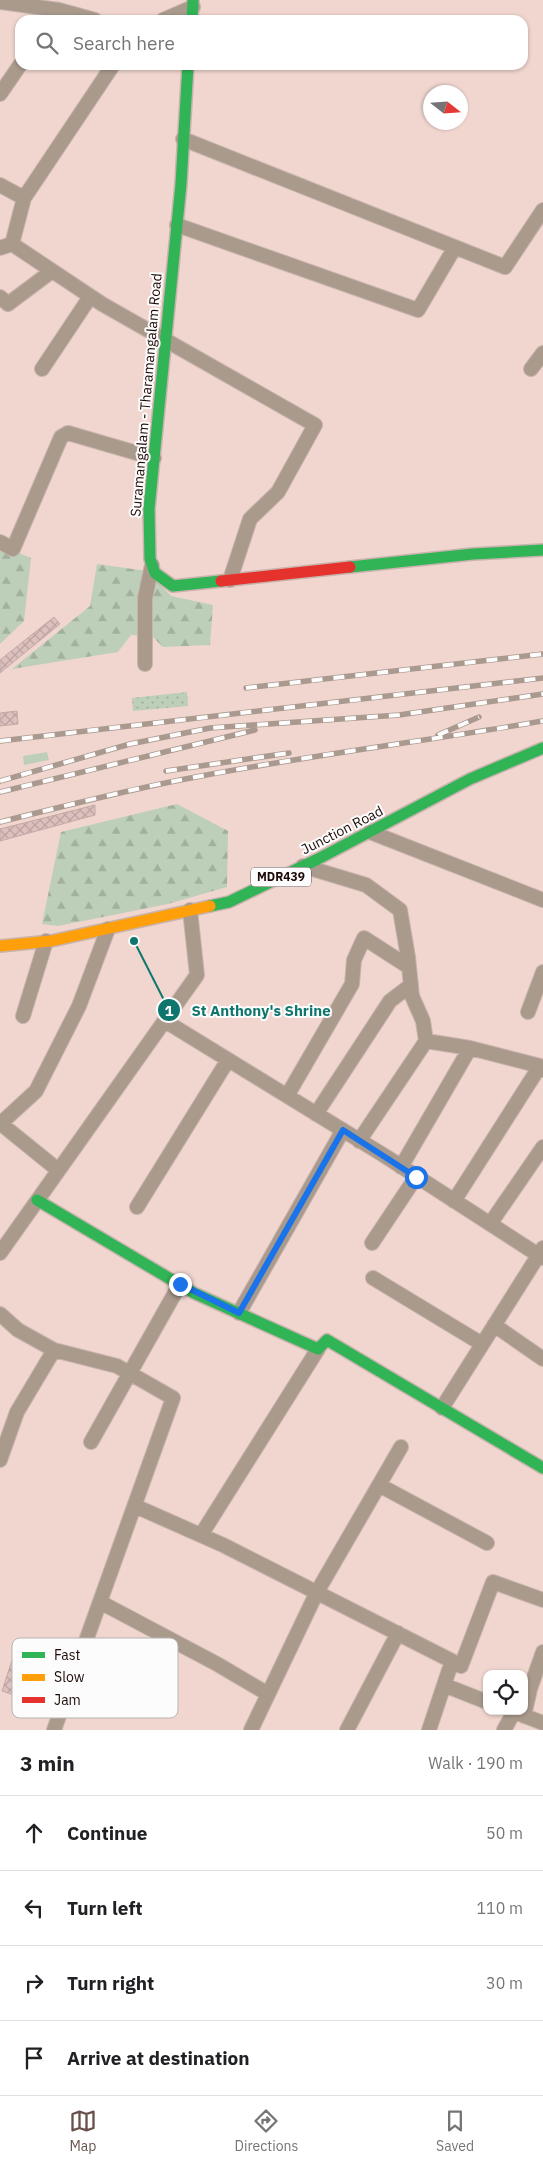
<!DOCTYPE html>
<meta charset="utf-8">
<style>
body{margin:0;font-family:"IBM Plex Sans",sans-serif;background:#f2f2f2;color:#202124}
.controls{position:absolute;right:15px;bottom:15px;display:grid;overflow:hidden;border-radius:10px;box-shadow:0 1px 4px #0004}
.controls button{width:45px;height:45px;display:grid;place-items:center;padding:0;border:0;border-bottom:1px solid #e0e0e0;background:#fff;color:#202124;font:25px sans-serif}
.compass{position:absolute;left:423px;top:85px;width:45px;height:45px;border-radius:50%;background:#fff;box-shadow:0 1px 4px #0004;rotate:107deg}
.stop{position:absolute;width:15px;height:15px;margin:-11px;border:4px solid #1a73e8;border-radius:50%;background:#fff}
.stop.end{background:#1a73e8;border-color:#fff;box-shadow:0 1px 5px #0008}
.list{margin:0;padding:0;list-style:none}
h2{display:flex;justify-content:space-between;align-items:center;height:65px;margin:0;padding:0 20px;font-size:21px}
h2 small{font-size:16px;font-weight:400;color:#757577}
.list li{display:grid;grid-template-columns:32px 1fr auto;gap:15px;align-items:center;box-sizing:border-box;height:75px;padding:0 20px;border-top:1px solid #e0e0e0}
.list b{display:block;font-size:19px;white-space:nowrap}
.list em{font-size:16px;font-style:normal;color:#757577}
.icon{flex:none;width:28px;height:28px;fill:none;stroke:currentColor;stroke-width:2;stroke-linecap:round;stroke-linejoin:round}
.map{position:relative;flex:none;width:543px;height:1730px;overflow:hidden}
.search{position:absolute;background:#fff;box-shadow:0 1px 4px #0004;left:15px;right:15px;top:15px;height:55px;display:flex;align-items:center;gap:12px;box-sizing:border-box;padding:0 18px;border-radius:15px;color:#757577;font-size:19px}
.sheet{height:365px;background:#fff}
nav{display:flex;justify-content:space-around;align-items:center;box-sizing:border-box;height:70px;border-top:1px solid #e0e0e0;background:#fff;font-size:14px;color:#757577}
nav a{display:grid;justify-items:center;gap:2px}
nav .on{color:#68514c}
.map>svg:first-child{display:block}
</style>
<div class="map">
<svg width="543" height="1730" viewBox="0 0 543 1730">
<defs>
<pattern id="grass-dots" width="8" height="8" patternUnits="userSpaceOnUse" patternTransform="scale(1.25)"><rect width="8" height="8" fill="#bdcfb9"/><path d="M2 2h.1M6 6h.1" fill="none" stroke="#a2b09e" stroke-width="1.8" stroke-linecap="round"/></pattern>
<pattern id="forest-firs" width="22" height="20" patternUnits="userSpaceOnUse" patternTransform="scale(1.25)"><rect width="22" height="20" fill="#bdcfb9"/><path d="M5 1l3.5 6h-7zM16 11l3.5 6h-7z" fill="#a2b09e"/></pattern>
<pattern id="building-cross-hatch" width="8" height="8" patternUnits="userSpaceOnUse" patternTransform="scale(1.25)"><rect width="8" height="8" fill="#ddc0be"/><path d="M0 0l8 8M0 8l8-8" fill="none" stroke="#bda4a2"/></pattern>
</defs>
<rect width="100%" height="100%" fill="#f0d6cf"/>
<path fill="url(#grass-dots)" d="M187,692l1,14 -55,5 -1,-13z"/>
<path fill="url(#forest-firs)" d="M0,545l31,13 -7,63 -24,23z
M97,564l50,7 24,25 42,9 -3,40 -47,2 -11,-11 -21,-1 -13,17 -106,17 78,-63z
M177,804l51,27 -1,56 -59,17 -110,22 -16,-2 19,-92z"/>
<path fill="#bdcfb9" d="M47,752l2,8 -25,5 -1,-9z"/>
<path fill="url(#building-cross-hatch)" stroke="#c1aba8" d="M54,617l6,7 -60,49v-13z
M17,711l1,13 -18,2v-13z
M95,805v10l-95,26v-12z
M16,1648l26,8 -1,4 26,9 -15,39 -50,-17z"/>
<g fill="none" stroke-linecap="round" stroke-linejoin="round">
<g stroke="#c8b3ad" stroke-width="16">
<path id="street" d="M0,2l59,8
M52,20l7,-10 36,10
M163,20l30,-13
M0,94l20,-29
M183,139l322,128 38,-57
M0,185l24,13 89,-133
M24,198l-12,46 90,60 213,121 -37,67 -28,27 -20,61
M177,225l241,85 37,-63
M0,248l12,-4
M0,297l8,7 44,-33
M42,369l48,-72
M531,369l12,-16
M0,542l13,7 48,-112 7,-4 86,25
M145,664v-66l7,-33
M370,832l173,68
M303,866l63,19 34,25 8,47 4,39 11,25 3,20 44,7 70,18 3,4
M528,1012l15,-40
M23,1016l23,-75
M165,1021l220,135 158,102
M287,1096l65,-112 2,-24 10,-22 45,29
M316,1114l74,-113 21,-16
M0,1123l58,47
M0,1124l36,-33 43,-85 29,-77
M359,1141l67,-100
M401,1167l69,-119
M454,1201l86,-135
M137,1207l91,-147
M490,1224l53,-77
M372,1243l44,-66
M0,1253l197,-278 -7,-65
M373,1278l109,66
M239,1313l104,-183
M0,1314l18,16 36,20 -37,62 -17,48
M494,1325l49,34
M442,1408l101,-160
M91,1442l89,-158
M379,1485l108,58
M135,1506l88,39 229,116 -23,69
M201,1535l117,-186
M100,1602l117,62 51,30
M452,1661l9,5 32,-84 50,18
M444,1685l43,17
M512,1711l31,12
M524,1716l6,-27 13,-37
M54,1730l119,-332 -56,-32 -63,-16
M251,1730l66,-138 84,-145
M347,1730l51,-97
M504,1730l10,-18"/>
</g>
<g stroke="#c8b3ad" stroke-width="14">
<path id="fast" d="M192,20l1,-20
M188,65l-7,119 -32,325 1,50 5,14 18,13 48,-5
M350,567l123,-13 70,-4
M210,906l19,-4 89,-43 152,-80 73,-31
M37,1200l157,93 124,56 9,-9 216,128"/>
</g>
<g stroke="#c8b3ad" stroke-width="14">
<path id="slow" d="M0,946l51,-5 159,-35"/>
</g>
<g stroke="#c8b3ad" stroke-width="14">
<path id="jam" d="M221,581l129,-14"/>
</g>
<use href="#street" stroke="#a99a8c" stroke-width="14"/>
<use href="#fast" stroke="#30b455" stroke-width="11"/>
<use href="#slow" stroke="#ff9f0a" stroke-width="11"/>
<use href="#jam" stroke="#e5322d" stroke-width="11"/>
<g stroke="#a9998e" stroke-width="5.5">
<path id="rail" d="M246,688l297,-34
M438,735l41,-18
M0,741l543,-63
M166,771l123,-18
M0,781l130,-37 80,-16 189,-13 144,-21
M0,792l255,-62
M0,822c65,-16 130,-33 196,-45 115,-22 231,-36 347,-56"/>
</g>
<use href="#rail" stroke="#fcfcfc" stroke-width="4" stroke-dasharray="11" stroke-linecap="butt"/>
</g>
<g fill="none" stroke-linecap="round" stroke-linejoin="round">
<path stroke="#1a73e8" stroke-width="6" d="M180,1284l59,29 104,-183 73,47"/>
</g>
<g text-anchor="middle" stroke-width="4" stroke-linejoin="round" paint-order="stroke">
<rect fill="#fcfcfc" stroke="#615350" stroke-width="1" x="251" y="867.5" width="60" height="19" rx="4"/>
<g font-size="12" font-weight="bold" fill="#1e0a06">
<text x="281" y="881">MDR439</text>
</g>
<g font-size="14" fill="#1e0a06" stroke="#fcfcfc">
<text transform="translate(146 395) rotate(-85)" y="5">Suramangalam - Tharamangalam Road</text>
<text transform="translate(342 830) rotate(-27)" y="5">Junction Road</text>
</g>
</g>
<rect x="12" y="1638" width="166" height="80" rx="8" fill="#fcfcfc" stroke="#b9b3b2" stroke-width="1"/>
<rect x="22" y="1652" width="23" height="6" fill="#30b455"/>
<rect x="22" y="1674" width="23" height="7" fill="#ff9f0a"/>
<rect x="22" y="1697" width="23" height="6" fill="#e5322d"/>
<g font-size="14" fill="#1e0a06">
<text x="54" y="1660">Fast</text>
<text x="54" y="1682">Slow</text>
<text x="54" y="1705">Jam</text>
</g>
<path fill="none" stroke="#0f766e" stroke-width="2" d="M134 941L169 1010"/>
<g fill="#0f766e" stroke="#fcfcfc" stroke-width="2">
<circle cx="134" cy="941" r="5"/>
<circle cx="169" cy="1010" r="12"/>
</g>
<g font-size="15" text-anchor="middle" font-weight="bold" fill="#fff">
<text x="169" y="1016">1</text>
</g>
<g font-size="15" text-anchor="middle" font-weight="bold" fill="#0f766e" stroke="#fcfcfc" stroke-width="4" stroke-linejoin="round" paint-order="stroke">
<text x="261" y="1016">St Anthony's Shrine</text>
</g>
</svg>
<div class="controls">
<button><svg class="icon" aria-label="locate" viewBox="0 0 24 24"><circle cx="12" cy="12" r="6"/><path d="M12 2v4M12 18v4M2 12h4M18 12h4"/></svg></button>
</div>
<svg class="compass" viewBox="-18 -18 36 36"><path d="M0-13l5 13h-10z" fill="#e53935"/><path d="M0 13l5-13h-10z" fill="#757577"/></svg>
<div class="stop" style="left:416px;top:1177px"></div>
<div class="stop end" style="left:180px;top:1284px"></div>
<div class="search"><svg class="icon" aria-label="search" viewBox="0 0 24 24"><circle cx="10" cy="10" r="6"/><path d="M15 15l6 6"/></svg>Search here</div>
</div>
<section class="sheet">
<h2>3 min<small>Walk · 190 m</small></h2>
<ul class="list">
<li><svg class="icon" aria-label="ahead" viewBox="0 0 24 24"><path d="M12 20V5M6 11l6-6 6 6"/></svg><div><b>Continue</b></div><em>50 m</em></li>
<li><svg class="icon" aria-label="left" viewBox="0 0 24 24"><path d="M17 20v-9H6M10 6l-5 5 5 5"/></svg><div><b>Turn left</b></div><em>110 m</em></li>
<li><svg class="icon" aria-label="right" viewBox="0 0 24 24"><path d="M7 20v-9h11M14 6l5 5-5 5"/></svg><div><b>Turn right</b></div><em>30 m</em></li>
<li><svg class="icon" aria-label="arrive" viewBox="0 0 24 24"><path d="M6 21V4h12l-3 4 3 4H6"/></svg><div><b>Arrive at destination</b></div></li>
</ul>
</section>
<nav>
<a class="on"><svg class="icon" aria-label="map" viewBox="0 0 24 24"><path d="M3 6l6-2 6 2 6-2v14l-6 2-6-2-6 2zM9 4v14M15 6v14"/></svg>Map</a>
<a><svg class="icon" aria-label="directions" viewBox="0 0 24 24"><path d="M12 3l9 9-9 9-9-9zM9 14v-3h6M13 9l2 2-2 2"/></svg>Directions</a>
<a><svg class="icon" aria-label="saved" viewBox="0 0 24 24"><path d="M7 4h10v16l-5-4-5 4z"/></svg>Saved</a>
</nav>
